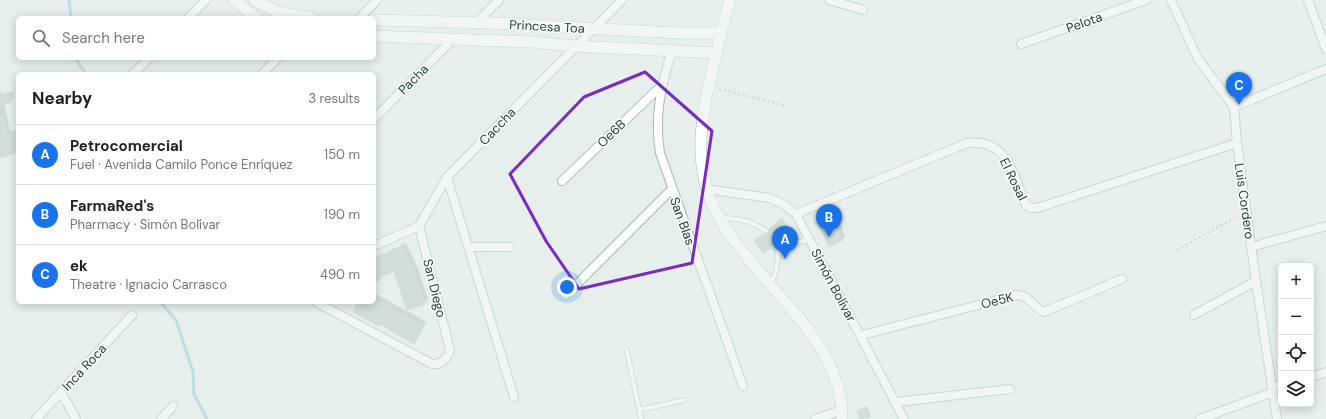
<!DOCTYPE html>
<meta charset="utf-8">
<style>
body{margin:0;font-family:"DM Sans",sans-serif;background:#f2f2f2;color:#222}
.controls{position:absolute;right:12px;bottom:12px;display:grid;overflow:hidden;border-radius:6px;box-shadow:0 2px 10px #0003}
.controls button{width:36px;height:36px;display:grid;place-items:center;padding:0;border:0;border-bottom:1px solid #e0e0e0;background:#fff;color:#222;font:20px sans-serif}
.you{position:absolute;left:567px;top:287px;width:14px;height:14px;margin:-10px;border:3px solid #fff;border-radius:50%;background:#1a73e8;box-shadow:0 0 0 6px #1a73e833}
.badge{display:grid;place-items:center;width:26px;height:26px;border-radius:50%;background:#1a73e8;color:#fff;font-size:13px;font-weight:700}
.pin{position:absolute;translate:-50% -33px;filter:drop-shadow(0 1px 2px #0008)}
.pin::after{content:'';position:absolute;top:21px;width:14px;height:12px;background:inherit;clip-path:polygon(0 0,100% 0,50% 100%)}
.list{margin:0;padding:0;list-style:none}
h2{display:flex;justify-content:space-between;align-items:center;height:52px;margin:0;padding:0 16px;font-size:17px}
h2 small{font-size:13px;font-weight:400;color:#767676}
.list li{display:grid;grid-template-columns:26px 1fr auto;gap:12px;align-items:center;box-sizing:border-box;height:60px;padding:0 16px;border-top:1px solid #e0e0e0}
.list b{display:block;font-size:15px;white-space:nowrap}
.list p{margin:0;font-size:13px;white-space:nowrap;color:#767676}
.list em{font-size:13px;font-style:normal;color:#767676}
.icon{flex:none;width:22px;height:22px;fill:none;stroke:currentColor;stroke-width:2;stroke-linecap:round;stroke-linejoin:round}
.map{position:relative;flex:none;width:1326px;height:419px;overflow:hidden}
.search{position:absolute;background:#fff;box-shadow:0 2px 10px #0003;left:16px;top:16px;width:360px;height:44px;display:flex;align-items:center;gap:10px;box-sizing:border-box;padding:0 14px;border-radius:6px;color:#767676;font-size:15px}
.panel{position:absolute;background:#fff;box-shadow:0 2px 10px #0003;left:16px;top:72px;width:360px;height:232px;border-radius:6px}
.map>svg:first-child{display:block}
</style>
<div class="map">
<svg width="1326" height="419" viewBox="0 0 1326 419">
<rect width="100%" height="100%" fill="#e6efeb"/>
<path fill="#0003" d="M0,89l1,5 12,-2 1,6 -3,3 -7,1 6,29 8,-2v22l-18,6z
M835,209l10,27 -4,4 -24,-20z
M782,219l9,10 -13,11 -4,-1v5l-10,8 -9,-11 10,-8h4l1,-4z
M406,243l12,26 10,30 -4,4 -29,-33 -12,5 -3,5 -6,3v-24z
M374,293l53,29 -13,20 -33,-19 -2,2 -20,-23h15z
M867,406l4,11 -10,2 -3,-8z"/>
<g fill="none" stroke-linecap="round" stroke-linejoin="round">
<path stroke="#8ec9d4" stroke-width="3" d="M69,0l2,18
M75,58l11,16
M160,302l16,18 17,52 1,22 13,25"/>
</g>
<path fill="#bbcac4" stroke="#b8c9c2" d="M10,94l2,8 -12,2v-8z
M0,115h4l3,18 11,-3v22l-18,6z
M831,212l11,29 -13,5 -13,-27z
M781,219l10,12 -12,10 -5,-1 -1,6 -9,7 -10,-12 9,-7h5l1,-5z
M402,246l13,27 10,31 -18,6 -13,-39 -20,9v-22z
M374,299l50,27 -10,18 -34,-20 -1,2 -26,-14 5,-10h16z
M865,408l3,11h-8l-3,-8z"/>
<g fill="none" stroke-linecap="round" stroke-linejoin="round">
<g stroke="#a8b8b2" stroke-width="5.5">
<path id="lane" d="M722,218c17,0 30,3 44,13
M779,252l14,-9 16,-3
M771,284c6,-13 9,-26 5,-41
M627,351l14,68
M639,410l45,-10"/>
</g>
<g stroke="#a8b8b2" stroke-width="10">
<path id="street" d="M829,0l34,10
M1171,0l27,59 36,48 3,36 19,138 21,138
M1308,0l18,49
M188,18l18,-18
M360,18l17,-18
M476,23l23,-23
M1021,44l125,-44
M672,51c-11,34 -18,66 -12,102l83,233
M133,74l16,-16
M262,74l16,-16
M1234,107l92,-38
M374,119l79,-80
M447,177l67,220
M562,181l99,-95
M706,189l63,9 14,6 13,10 108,205
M796,214l171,-71c40,-5 46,31 59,62l5,3h6l200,-65
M374,246l45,-20 28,-49 175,-177
M468,247h41
M1251,247l75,-21
M565,296l107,-107
M316,302l116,62c8,1 16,-5 18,-14l-31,-124
M1194,315l62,-34
M862,335l155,-40c12,0 17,13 27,17l78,-33
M1311,377l15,-5
M1272,388l9,-3
M61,392l15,27
M897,402l113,-13
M36,419l96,-104
M161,419l12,-13
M815,419l27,-9
M1200,419l73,-27"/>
</g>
<g stroke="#a4bbb3" stroke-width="12">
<path id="secondary" d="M234,0l23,18
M255,0l22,12 36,6
M730,0c-7,22 -12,45 -17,68 -14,54 -22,108 11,158 24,37 57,69 84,103 19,27 35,56 34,90
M374,20l116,3 189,10h41
M374,36l157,6 44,4 141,7"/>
</g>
<path stroke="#86b3a5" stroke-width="1.5" stroke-dasharray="2 3" stroke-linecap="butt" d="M719,89l68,17
M1177,250l61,-34"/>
<use href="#lane" stroke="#fff" stroke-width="4"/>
<use href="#street" stroke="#fff" stroke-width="8"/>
<use href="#secondary" stroke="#fff" stroke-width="11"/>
</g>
<path d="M0 0H1326V419H0ZM645,72l67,59 -20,132 -113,26 -33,-48 -36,-67 74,-77z" fill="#e6efeb" fill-opacity=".55" fill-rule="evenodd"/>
<path fill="none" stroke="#7b2cbf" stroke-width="3" stroke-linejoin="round" d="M645,72l67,59 -20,132 -113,26 -33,-48 -36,-67 74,-77z"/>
<g text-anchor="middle" stroke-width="3.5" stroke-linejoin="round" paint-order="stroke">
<g font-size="13" fill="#24423a" stroke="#f7fbf9">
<text transform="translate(1084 22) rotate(-20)" y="5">Pelota</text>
<text transform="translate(547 26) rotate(3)" y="5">Princesa Toa</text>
<text transform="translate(413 79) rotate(-45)" y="5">Pacha</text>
<text transform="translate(497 126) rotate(-46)" y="5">Caccha</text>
<text transform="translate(611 133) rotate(-44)" y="5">Oe6B</text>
<text transform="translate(1014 179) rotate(64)" y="5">El Rosal</text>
<text transform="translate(1245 201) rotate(82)" y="5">Luis Cordero</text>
<text transform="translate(683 221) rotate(70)" y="5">San Blas</text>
<text transform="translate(834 285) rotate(62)" y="5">Simón Bolívar</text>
<text transform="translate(435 288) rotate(76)" y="5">San Diego</text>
<text transform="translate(997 300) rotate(-14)" y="5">Oe5K</text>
<text transform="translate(84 367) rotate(-47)" y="5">Inca Roca</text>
</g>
</g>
</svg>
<div class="controls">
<button>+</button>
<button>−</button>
<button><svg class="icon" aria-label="locate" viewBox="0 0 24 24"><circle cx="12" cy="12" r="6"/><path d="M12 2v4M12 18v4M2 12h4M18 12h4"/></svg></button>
<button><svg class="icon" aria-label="layers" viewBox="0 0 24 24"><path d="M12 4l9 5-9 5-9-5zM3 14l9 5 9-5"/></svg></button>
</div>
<div class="you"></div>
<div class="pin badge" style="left:785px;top:259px">A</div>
<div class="pin badge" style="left:829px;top:237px">B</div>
<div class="pin badge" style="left:1239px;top:105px">C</div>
<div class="search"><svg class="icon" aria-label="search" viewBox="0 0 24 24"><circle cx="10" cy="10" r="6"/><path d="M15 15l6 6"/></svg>Search here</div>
<section class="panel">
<h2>Nearby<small>3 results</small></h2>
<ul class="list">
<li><span class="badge">A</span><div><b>Petrocomercial</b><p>Fuel · Avenida Camilo Ponce Enríquez</p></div><em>150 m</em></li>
<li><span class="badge">B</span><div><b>FarmaRed's</b><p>Pharmacy · Simón Bolívar</p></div><em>190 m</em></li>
<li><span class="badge">C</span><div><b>ek</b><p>Theatre · Ignacio Carrasco</p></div><em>490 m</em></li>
</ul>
</section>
</div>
